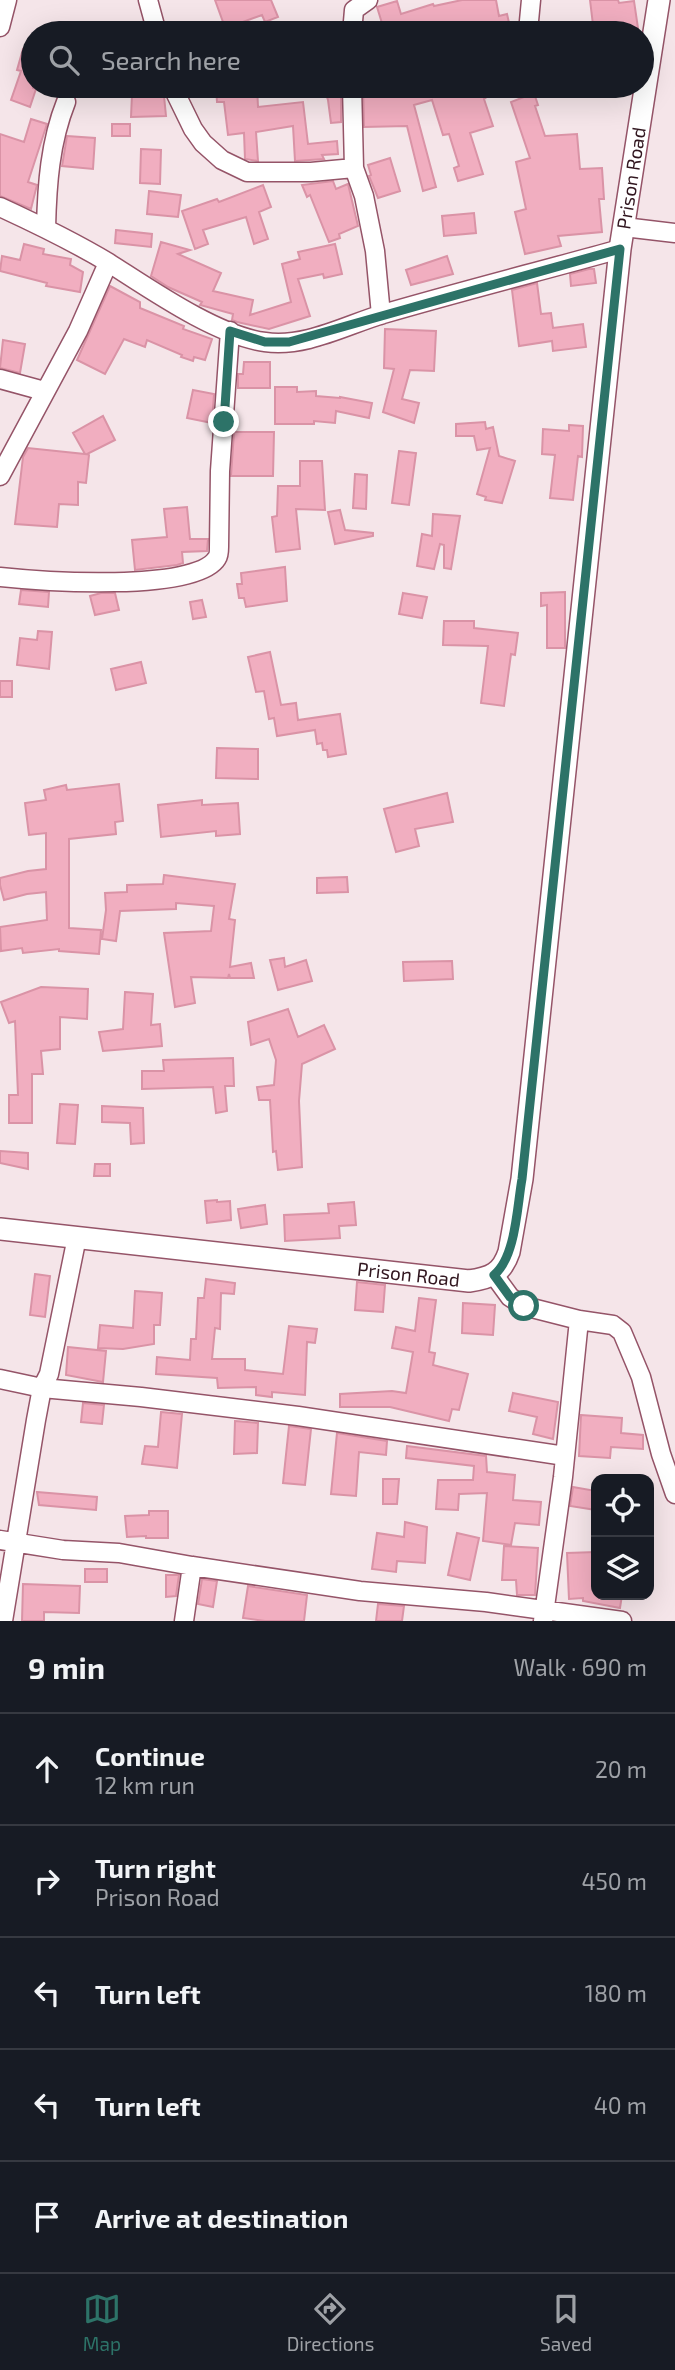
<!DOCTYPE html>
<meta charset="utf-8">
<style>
body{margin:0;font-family:"Exo 2",sans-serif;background:#242831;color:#f1f3f6}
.controls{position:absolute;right:21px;bottom:21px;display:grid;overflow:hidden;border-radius:14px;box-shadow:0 7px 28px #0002}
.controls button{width:63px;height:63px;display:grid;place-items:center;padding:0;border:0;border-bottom:2px solid #363941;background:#171b24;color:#f1f3f6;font:35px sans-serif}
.stop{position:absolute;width:21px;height:21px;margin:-16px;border:5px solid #2d7368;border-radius:50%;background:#fff}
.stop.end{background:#2d7368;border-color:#fff;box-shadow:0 2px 7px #0008}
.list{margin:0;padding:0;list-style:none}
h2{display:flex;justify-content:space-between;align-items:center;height:91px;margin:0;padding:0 28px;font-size:30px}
h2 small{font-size:23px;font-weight:400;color:#9ea1a6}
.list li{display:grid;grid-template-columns:46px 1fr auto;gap:21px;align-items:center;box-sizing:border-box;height:112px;padding:0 28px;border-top:2px solid #363941}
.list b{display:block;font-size:26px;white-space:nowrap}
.list p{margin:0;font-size:23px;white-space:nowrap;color:#9ea1a6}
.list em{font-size:23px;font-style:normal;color:#9ea1a6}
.icon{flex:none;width:38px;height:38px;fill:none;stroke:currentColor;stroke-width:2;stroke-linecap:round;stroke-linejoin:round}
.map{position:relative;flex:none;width:675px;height:1621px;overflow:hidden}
.search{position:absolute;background:#171b24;box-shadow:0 7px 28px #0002;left:21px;right:21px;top:21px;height:77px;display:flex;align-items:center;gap:18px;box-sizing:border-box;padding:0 24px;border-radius:38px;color:#9ea1a6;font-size:26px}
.sheet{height:651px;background:#171b24}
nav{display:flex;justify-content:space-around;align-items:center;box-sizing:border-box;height:98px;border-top:2px solid #363941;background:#171b24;font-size:19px;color:#9ea1a6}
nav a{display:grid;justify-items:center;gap:4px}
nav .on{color:#2d7368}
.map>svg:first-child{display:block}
</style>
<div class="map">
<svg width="675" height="1621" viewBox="0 0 675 1621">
<rect width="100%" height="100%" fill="#f5e5e9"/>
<path fill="#f1aec0" stroke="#da93a6" stroke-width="2" d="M215,0h56l7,17 -13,5 -3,-7 -25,9 3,9h-13z
M462,0h34l3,16 8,-2 3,13 -9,2 -1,4h-50l-1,-9 -29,9h-35l-8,-26 20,-6 4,13 32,-10 1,2z
M590,0h28l1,3 15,-2 4,27 -26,3v2h-18z
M31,42h2v46l3,1 -6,18 -19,-7 10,-29 -4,-1 6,-21 5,1z
M216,86h41l1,21 45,-5 5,42 29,-3 1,13 -16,1 2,4 -29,2 -2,-35 -37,6 2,29 -13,-2 -1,-26 -16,2 -4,-33h-7z
M323,86h18v36l-10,1 -3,-23z
M363,86h15v4l31,-4h94l-19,13 9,27 -23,7 13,41 -25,7 -4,-13 5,-2 -10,-32 -6,1 -11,-35 -18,5 22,82 -13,4 -16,-65 -43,1z
M534,93l4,12 -3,1 10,30 32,-2 3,35 22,-1 2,31h-5l3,33 -44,4 3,10 -36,8 -10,-42 11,-3 -10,-47 14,-4 -19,-56z
M132,94l32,2 2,20 -35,1z
M31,119l16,5 -19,58 9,3 -6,24 -31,-13v-62l24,8z
M112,124h18v12h-18z
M67,136l28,2 -2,31 -31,-3z
M141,149l20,1 -1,34 -20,-1z
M390,158l10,33 -22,7 -9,-22 2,-1 -3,-10z
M333,181l3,8 12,-5 10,42 -19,8 1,4 -11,4 -19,-47 -3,2 -5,-12z
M263,185l8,22 -12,5 9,27 -14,5 -8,-27 -43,13 5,14 -13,5 -13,-38 35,-12 2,3z
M149,191l32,4 -3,22 -31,-3z
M474,213l2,20 -32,3 -2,-20z
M116,230l36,4 -1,13 -36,-4z
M161,242l29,8 -12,4 43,19 -8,18 40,9 -3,15 41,-13 -9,-38 18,-5 -2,-7 37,-8 7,30 -18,4 -1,-4 -25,5 12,37 -41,13 -32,-7 -5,-2 1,-6 -33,-9 2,-3 -34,-15 -17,-11z
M24,244l20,5 -1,5 28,5 -1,6 13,7 -3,20 -34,-6 1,-3 -47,-12 2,-15 18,4z
M447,256l6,18 -42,11 -5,-15z
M589,269h5l2,14 -25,3 -1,-12z
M537,283l4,31 10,-1 2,15 30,-4 3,23 -33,4 -1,-10 -33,5 -7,-56z
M110,286l30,16v6l44,18 -1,3 29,10 -7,21 -11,-3 -1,4 -12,-4 1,-2 -35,-15 -2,7 -21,-8 -19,35 -28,-14z
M385,329l51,2 -2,40 -24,-1 -8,29 17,4 -5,20 -31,-11 11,-43 -10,-1z
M3,340l22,4 -5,29 -20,-5z
M244,362h26v26h-32v-14h5z
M275,387h22v5l19,-1v5l24,2v-1l32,6 -3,15 -33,-7 -1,12 -21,-2v3h-39z
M193,390l21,4 -2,29 -25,-5z
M103,416l12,24 -28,14 2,1 -3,28 -8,-1v23l-19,-1 -2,23 -42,-3 8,-67 5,-9 57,6 -12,-21z
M485,422l1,7 7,-2 6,29 16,5 -13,42 -17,-3 1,-3 -9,-3 13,-46 -13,2 -3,-14h-18v-12z
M569,425l14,1 -1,31 -4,-1 -5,44 -23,-2 5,-43 -13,-1 1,-25 26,2z
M234,432h40l-1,44h-42z
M399,451l17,2 -7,52 -17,-2z
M300,461h22l3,49 -29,-1 4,40 -24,3 -4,-35 5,-1 1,-30h22z
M355,474l12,1 -1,34 -13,-1z
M187,507l3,32h18l-1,12 -25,1 1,11 -6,2 -42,5 -3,-30 35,-3 -3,-28z
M340,510l5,20 28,3v3l-38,8 -7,-32z
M433,514l27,2 -9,53 -7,-1v-23l-4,-1 -6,25 -17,-3 5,-32 10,2z
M285,567l2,34 -41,6 -2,-9h-5l-2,-14h5l-1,-11z
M21,590l28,2 -1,15 -29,-3z
M565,592v56h-18v-43l-6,1v-13z
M101,593h14l4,17 -24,5 -5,-19z
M403,593l24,4 -5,21 -23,-4z
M202,600l4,17 -13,2 -3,-17z
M444,621h30v7l44,5 -3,22 -4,-1 -7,52 -23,-3 7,-57 -45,-1z
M38,631l14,1 -3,37 -32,-4 3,-27 17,2z
M270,652l11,53 15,-2 2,17 42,-6 6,40 -18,3 -1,-7h-4l-1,-7 -5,1 -2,-14 -38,6 -3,-18 -5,1 -5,-28 -8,1 -8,-35z
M141,662l5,21 -30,7 -5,-21z
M0,681h12v16h-12z
M217,748l41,1v30l-42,-1z
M119,784l4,37 -8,1 1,12 -47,5v89l32,2 -2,24 -40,-3v-2l-36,4 -1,-5 -21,3 -1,-24 47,-7 -1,-28 -19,2 -23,6 -4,-15v-7l28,-7 18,-2v-36l-17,2 -4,-32 21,-3 -2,-10 22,-5 1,5z
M447,793l6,29 -38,7 4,17 -23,6 -12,-43z
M202,800v5l36,-2 2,31 -24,2v-5l-55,6 -3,-32z
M164,875l71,9 -6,35 6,1 -5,47 21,-4 3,15h-24l-1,-4 -1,4 -37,-1 4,26 -20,4 -11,-74 47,-2 3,-25 -38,-3v6l-56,2 -4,30 -14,-2 4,-29 -1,-17 22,-1v-7l36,-1z
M347,877l1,15 -31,1v-15z
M284,958l1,9 21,-7 6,21 -34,9 -8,-30z
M452,961l1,18 -49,2 -1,-19z
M41,987l47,2 -1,30 -27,-2v32l-19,2 2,23h-11v49h-23v-28h9l-3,-74 -6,2 -8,-21z
M125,992l28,2 -2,31 9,-1 2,22 -59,5 -4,-19 24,-3z
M288,1009l10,28 26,-12 11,24 -33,15 -3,37 3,66 -24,3 -2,-19 -3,1 -3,-52h-11l-2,-13 17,-2 2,-25 -7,-21 -18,6 -3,-23z
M233,1058l1,28h-9l2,25 -11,2 -3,-26 -71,2v-18h22l-1,-11z
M60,1104l18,1 -3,39 -18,-1z
M102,1106l41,2 1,35 -13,1 -1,-21 -28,-1z
M0,1151l28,2v16l-28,-6z
M95,1164h15v12h-16z
M217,1200v2l13,-1 1,19 -24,3 -2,-22z
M354,1202l2,23 -17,1 1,12 -55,3 -1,-26 45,-2 -1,-9z
M265,1205l2,19 -26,4 -3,-19z
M35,1274l15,2 -5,41 -15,-2z
M206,1279l29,4 -1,11 -13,-1 -1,36 -5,-1 -3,31h33v11l38,4 6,-48 28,3 -2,14 -8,-1 -2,53 -33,-3v5l-16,-2v-8l-38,1 -1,-10 -61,-4 1,-17 33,3 1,-21h5l2,-41h6z
M357,1282l28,3 -2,27 -28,-2z
M135,1291l27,2 -2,32h-6v19l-31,5 -25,-1 2,-23 33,3z
M419,1298l17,2 -7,52 6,1 -2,12 35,9 -9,36 -7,-1 -3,12 -59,-14h-50v-13l52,-3 14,2 7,-41 -21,-4 4,-21 19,4z
M463,1303l32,2 -2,30 -31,-2z
M68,1347l38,4 -3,31 -37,-7z
M513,1393l45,9 -5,37 -20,-5 4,-17 -28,-6z
M83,1403l21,2 -2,19 -21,-2z
M161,1412l21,2 -5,54 -35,-4 3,-18 13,1z
M581,1415l41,3 -1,15 22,2v14l-32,-2 -1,11 -31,-2z
M235,1421l23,2 -1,30 -23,1z
M289,1426l22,3 -6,56 -22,-2z
M337,1433l50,8 -1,14 -27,-3 -3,44 -25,-2z
M407,1446l79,10 1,16 28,3 -2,25 28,2 -2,23 -24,-2 -4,22 -28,-4 4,-48 -28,1 -1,16 -22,-1 2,-29h35l1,-14 -68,-8z
M383,1479h16l-2,25h-14z
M573,1487l23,4v19l-26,-4z
M37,1492l60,5 -1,13 -57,-5z
M149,1511h19v27h-22v-2l-19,1 -2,-21 24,-1z
M405,1522l22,5 -2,36 -28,-2 -1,11 -24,-3 5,-36 27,4z
M457,1533l22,5 -9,42 -22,-5z
M504,1546l34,2 -3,47h-18l-1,-15h-14z
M596,1552v43h26l-2,13 -37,-7v-3l-14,1 -2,-46z
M85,1569h22v13h-22z
M166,1575h13l-3,21 -10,1z
M202,1579l15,2 -4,26 -15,-3z
M23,1584l57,2 -1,27 -35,-1v9h-22z
M248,1586l59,9 -3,26h-39l-22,-3z
M378,1604l26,2 -2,15h-26z"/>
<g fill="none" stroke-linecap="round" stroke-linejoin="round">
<g stroke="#955468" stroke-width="21">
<path id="minor" d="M148,0l9,33
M0,27l7,-27
M352,33l2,-23 14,-10
M531,33l-2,-12 2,-21
M172,86l21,43 10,14 19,17 25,12h64l43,-4
M352,86l2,82 10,28 11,55 6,64
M0,207c37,17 74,35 109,56 41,26 108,73 156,79 40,6 81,-17 118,-28 79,-23 158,-43 237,-65
M624,227l51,6
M46,228c1,-43 4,-86 20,-126
M0,379l44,12
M0,476l78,-145 30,-68
M0,577c38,4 196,16 217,-19 2,-3 2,-7 2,-11l1,-76 10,-140
M494,1275l16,22 14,9 55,14 34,5 9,7 19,45 20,77 14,40
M0,1379l42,9 99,9 157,19 267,40
M0,1540l63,10 56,3 73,13 168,25 126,11 136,19
M3,1621l33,-201 6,-32 7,-14 28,-137
M184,1621l8,-55
M543,1621l20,-144 16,-157"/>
</g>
<g stroke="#955468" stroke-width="24">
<g id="tertiary">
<path id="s1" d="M0,1229l469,52c22,-3 33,-8 40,-29l13,-73 98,-930 39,-249"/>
</g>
</g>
<use href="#minor" stroke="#fff" stroke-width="18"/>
<use href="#tertiary" stroke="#fff" stroke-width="21"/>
</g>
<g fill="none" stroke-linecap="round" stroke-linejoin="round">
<path stroke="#2d7368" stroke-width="9" d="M224,422l6,-91 35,11h24l331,-93 -98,930c-5,27 -6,78 -28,96l16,22 14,9"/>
</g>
<g text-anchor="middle" stroke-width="7" stroke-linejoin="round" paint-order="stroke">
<g font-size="19" fill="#31161f" stroke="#f5e5e9">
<text dy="7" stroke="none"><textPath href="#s1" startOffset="1606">Prison Road</textPath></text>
<text dy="7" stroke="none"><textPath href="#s1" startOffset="411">Prison Road</textPath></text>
</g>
</g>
</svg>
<div class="controls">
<button><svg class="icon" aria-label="locate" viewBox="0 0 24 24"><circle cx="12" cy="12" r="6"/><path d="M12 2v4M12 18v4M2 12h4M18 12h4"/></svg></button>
<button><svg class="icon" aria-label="layers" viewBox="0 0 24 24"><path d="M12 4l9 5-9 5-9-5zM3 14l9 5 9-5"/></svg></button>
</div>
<div class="stop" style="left:524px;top:1306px"></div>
<div class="stop end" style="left:224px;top:422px"></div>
<div class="search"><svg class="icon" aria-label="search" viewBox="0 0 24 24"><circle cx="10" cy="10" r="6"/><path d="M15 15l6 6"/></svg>Search here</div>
</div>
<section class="sheet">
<h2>9 min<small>Walk · 690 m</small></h2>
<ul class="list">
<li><svg class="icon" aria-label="ahead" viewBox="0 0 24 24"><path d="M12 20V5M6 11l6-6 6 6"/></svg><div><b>Continue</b><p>12 km run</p></div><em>20 m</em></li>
<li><svg class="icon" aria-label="right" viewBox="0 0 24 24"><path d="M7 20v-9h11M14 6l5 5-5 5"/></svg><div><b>Turn right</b><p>Prison Road</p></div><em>450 m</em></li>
<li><svg class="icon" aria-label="left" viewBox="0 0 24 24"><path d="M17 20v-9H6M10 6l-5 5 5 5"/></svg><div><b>Turn left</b></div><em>180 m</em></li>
<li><svg class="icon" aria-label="left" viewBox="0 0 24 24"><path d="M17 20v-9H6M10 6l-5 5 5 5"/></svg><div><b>Turn left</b></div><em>40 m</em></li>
<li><svg class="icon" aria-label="arrive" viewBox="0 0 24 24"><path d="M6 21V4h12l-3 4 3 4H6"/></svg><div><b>Arrive at destination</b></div></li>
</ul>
</section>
<nav>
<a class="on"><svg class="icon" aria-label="map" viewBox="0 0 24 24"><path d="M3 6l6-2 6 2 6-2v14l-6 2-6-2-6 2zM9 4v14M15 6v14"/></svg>Map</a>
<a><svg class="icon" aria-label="directions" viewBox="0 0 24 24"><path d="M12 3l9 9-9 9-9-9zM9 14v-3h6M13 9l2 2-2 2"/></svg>Directions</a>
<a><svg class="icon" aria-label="saved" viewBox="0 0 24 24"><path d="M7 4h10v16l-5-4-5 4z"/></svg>Saved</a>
</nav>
